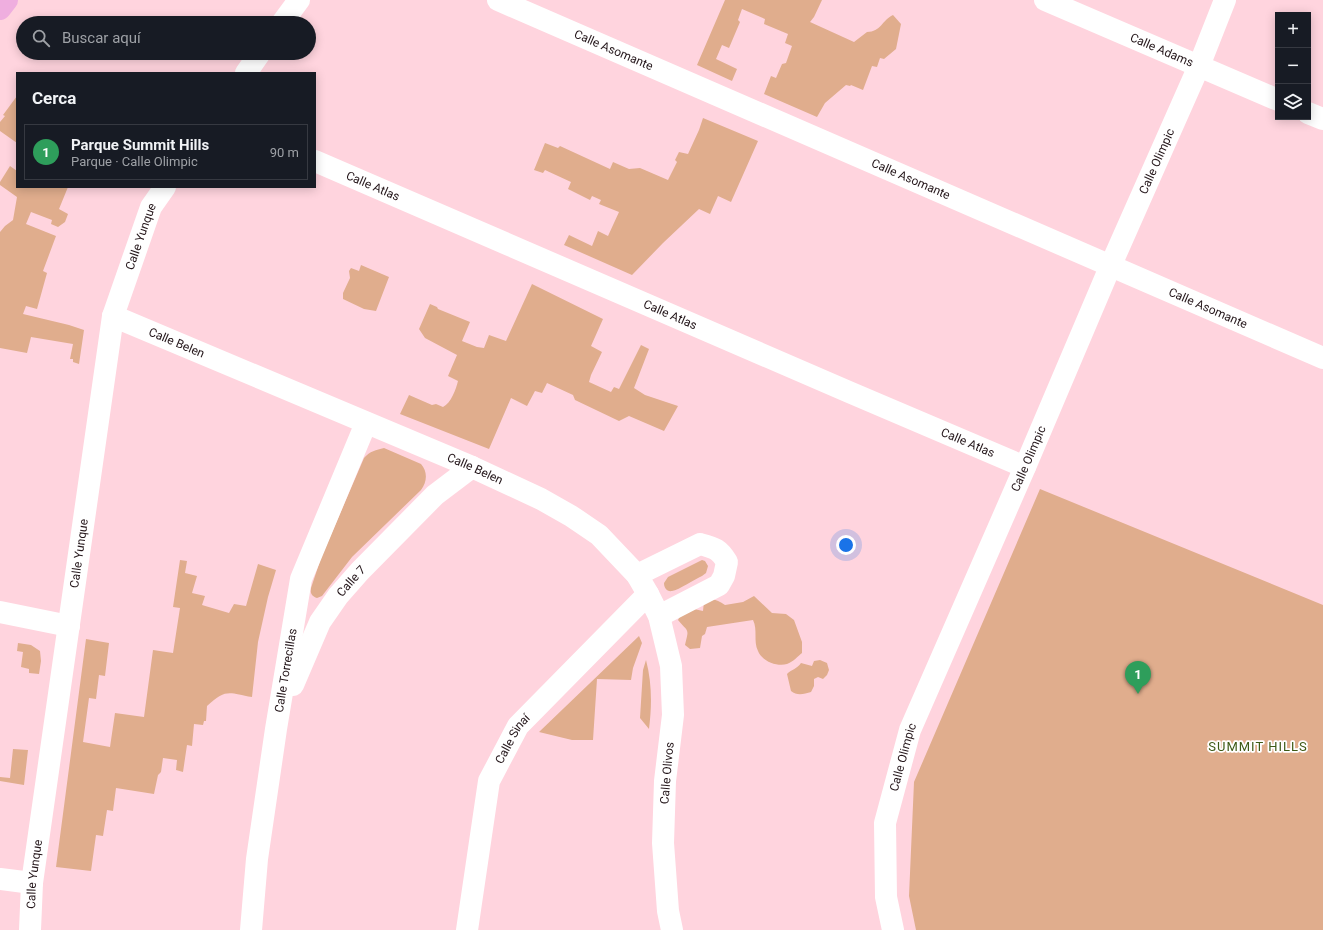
<!DOCTYPE html>
<html lang="es">
<meta charset="utf-8">
<style>
body{margin:0;font-family:Roboto,sans-serif;background:#20242c;color:#f1f3f6}
.controls{position:absolute;right:12px;top:12px;display:grid;overflow:hidden;border-radius:0px;box-shadow:0 2px 10px #0003}
.controls button{width:36px;height:36px;display:grid;place-items:center;padding:0;border:0;border-bottom:1px solid #363941;background:#171b24;color:#f1f3f6;font:20px sans-serif}
.you{position:absolute;left:846px;top:545px;width:14px;height:14px;margin:-10px;border:3px solid #fff;border-radius:50%;background:#1a73e8;box-shadow:0 0 0 6px #1a73e833}
.badge{display:grid;place-items:center;width:26px;height:26px;border-radius:50%;background:#537f04;color:#fff;font-size:13px;font-weight:700}
.pin{position:absolute;translate:-50% -33px;filter:drop-shadow(0 1px 2px #0008)}
.pin::after{content:'';position:absolute;top:21px;width:14px;height:12px;background:inherit;clip-path:polygon(0 0,100% 0,50% 100%)}
.list{margin:0;padding:0;list-style:none}
h2{display:flex;justify-content:space-between;align-items:center;height:52px;margin:0;padding:0 16px;font-size:17px}
h2 small{font-size:13px;font-weight:400;color:#9ea1a6}
.list li{display:grid;grid-template-columns:26px 1fr auto;gap:12px;align-items:center;box-sizing:border-box;height:56px;margin:0 8px 8px;padding:0 8px;border:1px solid #363941;border-radius:0px}
.list b{display:block;font-size:15px;white-space:nowrap}
.list p{margin:0;font-size:13px;white-space:nowrap;color:#9ea1a6}
.list em{font-size:13px;font-style:normal;color:#9ea1a6}
.icon{flex:none;width:22px;height:22px;fill:none;stroke:currentColor;stroke-width:2;stroke-linecap:round;stroke-linejoin:round}
.map{position:relative;flex:none;width:1323px;height:930px;overflow:hidden}
.search{position:absolute;background:#171b24;box-shadow:0 2px 10px #0003;left:16px;top:16px;width:300px;height:44px;display:flex;align-items:center;gap:10px;box-sizing:border-box;padding:0 14px;border-radius:22px;color:#9ea1a6;font-size:15px}
.panel{position:absolute;background:#171b24;box-shadow:0 2px 10px #0003;left:16px;top:72px;width:300px;height:116px;border-radius:0px}
.map>svg:first-child{display:block}
</style>
<div class="map">
<svg width="1323" height="930" viewBox="0 0 1323 930">
<rect width="100%" height="100%" fill="#ffd4de"/>
<path fill="#e0ad8d" d="M725,0h97l-8,17 -4,5 44,20 13,-10c14,0 15,-12 26,-17l8,9 -5,25 -12,10 -4,-1 -3,9 -5,-1 -9,24 -12,-5 -1,1 -4,-1 -21,18 -8,14 -53,-23 7,-18 5,2 6,-14 4,-1 6,-17 -7,-3 3,-9 -24,-10 1,-5 -23,-10 -4,11 2,2 -11,26 -7,-3 -6,14 21,10 -5,12 -35,-16z
M17,96v47l-17,-12v-9l5,-6 -2,-1z
M703,118l55,23 -27,61 -13,-6 -8,18 -11,-5 -36,34 -31,32 -68,-30 5,-10 23,11 6,-15 10,5 11,-24 -20,-8 2,-4 -9,-4 -2,4 -22,-11 3,-7 -26,-12 -2,3 -9,-3 11,-27 13,5 2,-2 50,23 3,-7 16,7 11,-1 28,12 9,-18 -2,-2 4,-8 9,2 11,-24z
M10,166l7,5v16h51l-9,22 9,5 -3,8 -7,5 -7,-3 1,-4 -21,-8 -5,12 30,12 -13,35 4,2 -10,36 -11,-3 -3,8 46,11 15,5 -5,34 -6,-2v-3h-3l3,-15 -42,-7 -4,16 -27,-5v-116l5,-6 8,-6 4,-23 -17,-12v-3z
M361,265l28,12 -13,34 -12,-2 -21,-10v-6l7,-15 -1,-7 2,-3 8,3z
M532,284l71,35 -12,27 11,6 -11,23 -2,7 22,10 3,-5 5,2 22,-44 8,4 -15,39 11,7 33,11 -14,25 -35,-15 -10,5 -44,-21 -2,-5 -26,-12 -5,10 -7,-2 -8,15 -16,-8 -22,51 -89,-35 9,-19 23,10 4,-1 7,3c8,-4 13,-18 15,-26l-10,-5 9,-21 -32,-17 -6,-9 11,-25 7,3 1,2 32,13 -8,19 15,6 7,1 5,-13 17,6z
M384,448l37,16c7,8 6,18 0,26l-69,67 -30,39 -5,2c-5,-2 -7,-4 -6,-10l10,-30 43,-100c6,-7 12,-8 20,-10z
M1040,489l283,116v325h-407l-7,-34 5,-114z
M180,560l7,1 -2,12 12,3 -5,17 13,3 -3,9 27,8 5,-9 12,2 12,-42 18,6 -8,27 -10,45 -6,55c-23,-4 -26,-9 -45,9l-1,15h-2l-1,4 -9,-1 -2,22 -5,-1 -4,27 -7,-2 1,-10 -14,-2 -2,14 -3,3 -4,19 -38,-6 -3,23 -6,-1 -4,26 -7,-1 -5,36 -35,-4 30,-228 23,4 -4,33 -6,-1 -3,24 -7,-1 -6,44 27,5 5,-34 29,4 9,-67 20,3 7,-45 -7,-1z
M702,560l3,1 3,5 -2,7 -4,3c-7,3 -23,14 -30,15 -5,1 -8,-3 -8,-8l4,-6z
M754,596l18,17 14,1 8,6 8,22v11c-4,3 -9,9 -15,11 -10,3 -25,-3 -29,-13 -5,-10 0,-21 -5,-31l-46,7 -2,7 -3,2 -2,12 -10,1 -5,-4c4,-17 4,-12 -7,-25l4,-8 12,-3 9,2 1,-10c8,-4 14,-1 21,4l18,-3z
M639,636l3,7 -9,25 -2,12 -34,-1 -4,61h-21l-33,-8z
M18,643l13,2 9,6 1,10 -2,13 -10,-1v-4l-8,-2 2,-15 -6,-1z
M646,660c6,23 6,45 3,69l-9,-11 3,-48z
M820,660l7,3 2,7 -2,5 -4,4 -5,-2 -4,2v7l-3,6c-7,2 -14,4 -20,-1l-4,-17c5,-5 10,-5 14,-11l11,3 2,-5z
M13,749l15,1 -4,35 -24,-4v-4l10,1z"/>
<g fill="none" stroke-linecap="round" stroke-linejoin="round">
<g stroke="#fff" stroke-width="22">
<path id="s1" d="M498,0l825,358"/>
<path id="s2" d="M1045,0l233,100"/>
<path d="M282,23l17,-23"/>
<path d="M246,73l14,-20"/>
<path d="M1308,113l15,6"/>
<path id="s3" d="M315,161l534,231 176,75"/>
<path id="s4" d="M113,316l359,151 69,32 30,17 28,19 38,40 11,19 11,22 12,50 2,49 -8,66 -2,62 5,68 4,19"/>
<path d="M637,575l63,-31c15,4 19,5 27,18l-3,14 -5,9 -60,31"/>
<path d="M0,612l69,14"/>
<path id="s5" d="M293,685l27,-63 18,-26 22,-25 75,-76 37,-28"/>
<path d="M0,879l32,4"/>
<path id="s6" d="M30,930l2,-47 81,-567 38,-109 14,-20"/>
<path id="s7" d="M251,930l6,-71 19,-130 25,-150 65,-156"/>
<path id="s8" d="M467,930l22,-149 29,-55 130,-132"/>
<path id="s9" d="M893,930l-7,-33 -1,-74 25,-93 115,-263 85,-200 89,-201 26,-66"/>
</g>
<path stroke="#efaedf" stroke-width="22" d="M0,9l7,-9"/>
</g>
<g text-anchor="middle" stroke-width="3.5" stroke-linejoin="round" paint-order="stroke">
<g font-size="12" fill="#231519" stroke="#fff">
<text dy="4" stroke="none"><textPath href="#s1" startOffset="126">Calle Asomante</textPath></text>
<text dy="4" stroke="none"><textPath href="#s2" startOffset="127">Calle Adams</textPath></text>
<text dy="4" stroke="none"><textPath href="#s9" startOffset="824">Calle Olimpic</textPath></text>
<text dy="4" stroke="none"><textPath href="#s1" startOffset="450">Calle Asomante</textPath></text>
<text dy="4" stroke="none"><textPath href="#s3" startOffset="63">Calle Atlas</textPath></text>
<text dy="4" stroke="none"><textPath href="#s6" startOffset="704">Calle Yunque</textPath></text>
<text dy="4" stroke="none"><textPath href="#s1" startOffset="774">Calle Asomante</textPath></text>
<text dy="4" stroke="none"><textPath href="#s3" startOffset="387">Calle Atlas</textPath></text>
<text dy="4" stroke="none"><textPath href="#s4" startOffset="69">Calle Belen</textPath></text>
<text dy="4" stroke="none"><textPath href="#s3" startOffset="711">Calle Atlas</textPath></text>
<text dy="4" stroke="none"><textPath href="#s9" startOffset="500">Calle Olimpic</textPath></text>
<text dy="4" stroke="none"><textPath href="#s4" startOffset="393">Calle Belen</textPath></text>
<text dy="4" stroke="none"><textPath href="#s6" startOffset="380">Calle Yunque</textPath></text>
<text dy="4" stroke="none"><textPath href="#s5" startOffset="120">Calle 7</textPath></text>
<text dy="4" stroke="none"><textPath href="#s7" startOffset="262">Calle Torrecillas</textPath></text>
<text dy="4" stroke="none"><textPath href="#s8" startOffset="199">Calle Sinaí</textPath></text>
<text dy="4" stroke="none"><textPath href="#s9" startOffset="176">Calle Olimpic</textPath></text>
<text transform="translate(667 773) rotate(-85)" y="4">Calle Olivos</text>
<text dy="4" stroke="none"><textPath href="#s6" startOffset="56">Calle Yunque</textPath></text>
</g>
<g font-size="13" letter-spacing="1" fill="#3d5915" stroke="#fff">
<text x="1258" y="751">SUMMIT HILLS</text>
</g>
</g>
</svg>
<div class="controls">
<button>+</button>
<button>−</button>
<button><svg class="icon" aria-label="layers" viewBox="0 0 24 24"><path d="M12 4l9 5-9 5-9-5zM3 14l9 5 9-5"/></svg></button>
</div>
<div class="you"></div>
<div class="pin badge" style="left:1138px;top:694px;background:#2e9e5b">1</div>
<div class="search"><svg class="icon" aria-label="search" viewBox="0 0 24 24"><circle cx="10" cy="10" r="6"/><path d="M15 15l6 6"/></svg>Buscar aquí</div>
<section class="panel">
<h2>Cerca<small></small></h2>
<ul class="list">
<li><span class="badge" style="background:#2e9e5b">1</span><div><b>Parque Summit Hills</b><p>Parque · Calle Olimpic</p></div><em>90 m</em></li>
</ul>
</section>
</div>
